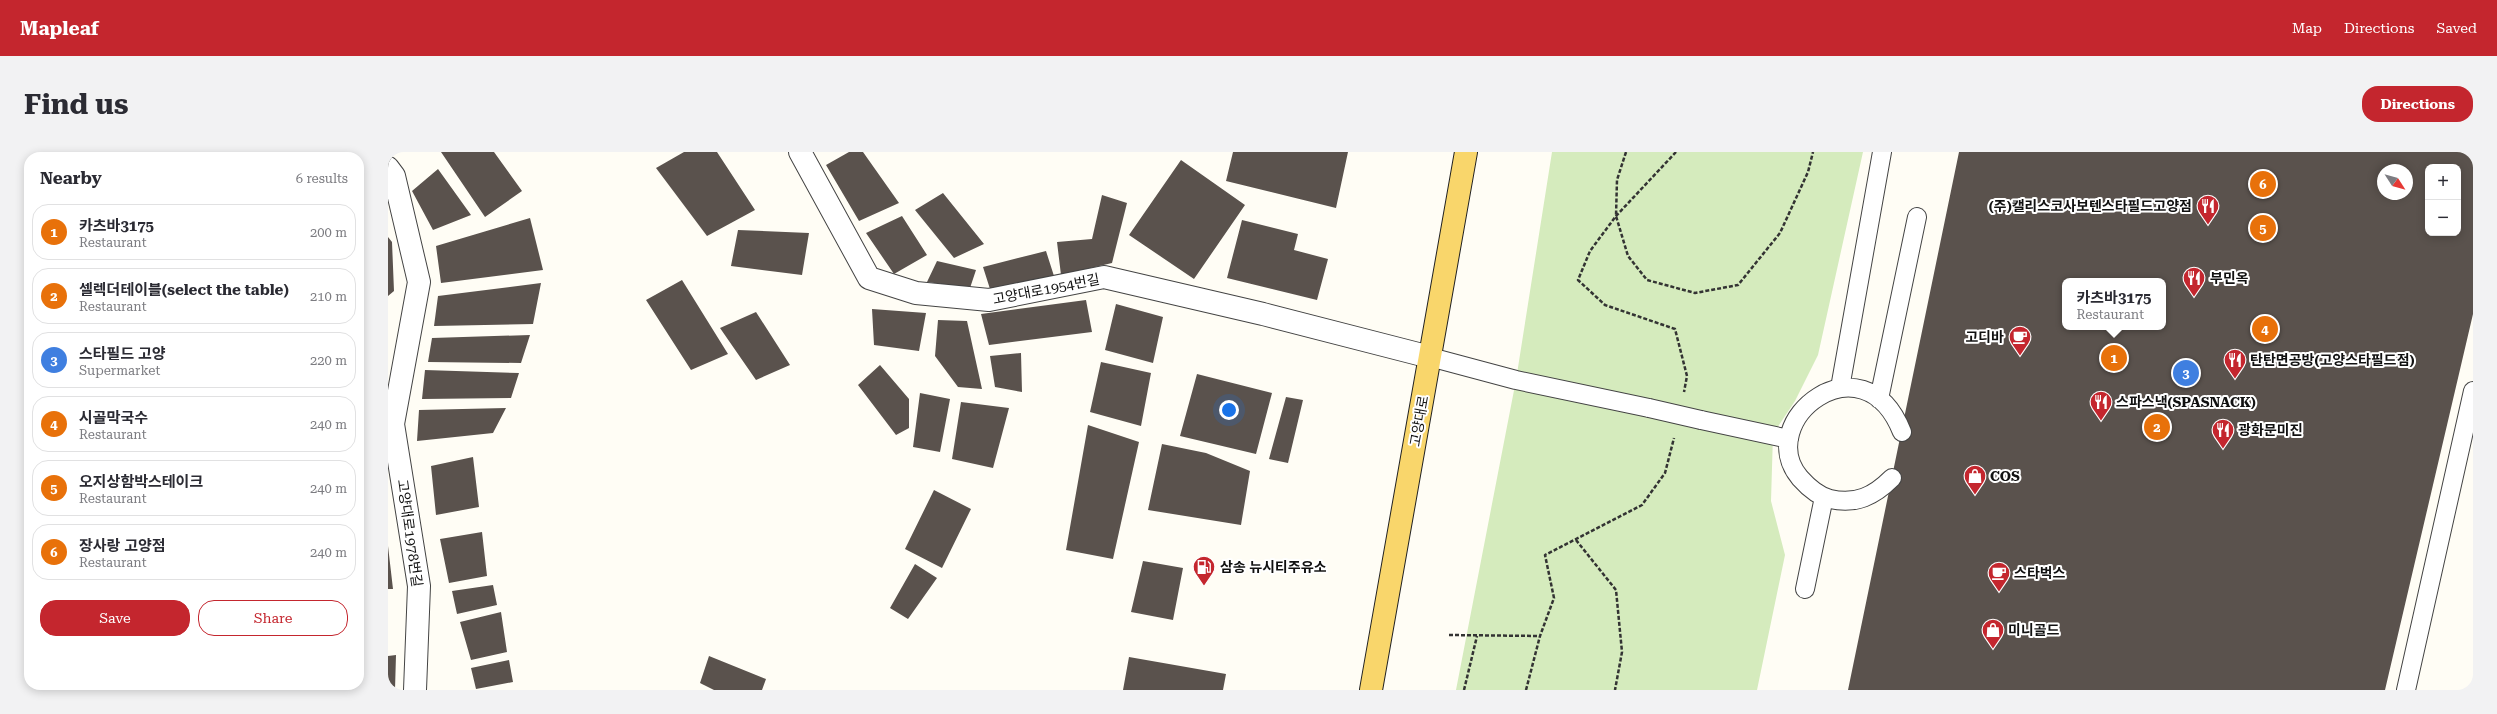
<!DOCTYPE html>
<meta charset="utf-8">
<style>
body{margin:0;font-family:"Roboto Serif","Noto Sans KR",serif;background:#f2f2f3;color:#2b2b33}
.controls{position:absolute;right:12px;top:12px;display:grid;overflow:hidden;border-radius:8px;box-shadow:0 2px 10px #0003}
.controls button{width:36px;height:36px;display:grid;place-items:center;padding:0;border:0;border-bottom:1px solid #e1e1e2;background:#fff;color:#2b2b33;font:20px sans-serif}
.compass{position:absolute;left:1989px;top:12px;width:36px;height:36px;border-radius:50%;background:#fff;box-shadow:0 2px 10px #0003;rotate:126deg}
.you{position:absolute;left:841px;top:258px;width:14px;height:14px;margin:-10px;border:3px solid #fff;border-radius:50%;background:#1a73e8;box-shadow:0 0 0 6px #1a73e833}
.badge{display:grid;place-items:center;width:26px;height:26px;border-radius:50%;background:#c4262e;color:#fff;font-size:13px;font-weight:700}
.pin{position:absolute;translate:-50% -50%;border:2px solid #fff;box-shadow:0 1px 4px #0006}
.popup{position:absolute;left:1674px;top:126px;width:104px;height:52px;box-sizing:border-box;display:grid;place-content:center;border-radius:8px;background:#fff;filter:drop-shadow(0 1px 3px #0005);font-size:13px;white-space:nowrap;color:#7c7c81}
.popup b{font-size:15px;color:#2b2b33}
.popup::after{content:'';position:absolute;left:50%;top:100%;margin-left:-8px;border:8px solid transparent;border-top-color:#fff}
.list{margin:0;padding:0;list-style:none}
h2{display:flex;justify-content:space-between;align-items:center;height:52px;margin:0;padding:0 16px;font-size:17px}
h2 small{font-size:13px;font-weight:400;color:#7c7c81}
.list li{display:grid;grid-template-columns:26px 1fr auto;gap:12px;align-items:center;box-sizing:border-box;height:56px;margin:0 8px 8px;padding:0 8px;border:1px solid #e1e1e2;border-radius:16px}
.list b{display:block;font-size:15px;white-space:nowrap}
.list p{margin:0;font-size:13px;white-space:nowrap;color:#7c7c81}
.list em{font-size:13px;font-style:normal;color:#7c7c81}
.actions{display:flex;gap:8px;padding:12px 16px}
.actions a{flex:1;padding:9px 0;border:1px solid #c4262e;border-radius:16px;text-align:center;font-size:14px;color:#c4262e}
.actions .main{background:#c4262e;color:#fff}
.map{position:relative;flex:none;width:2085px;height:538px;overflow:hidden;border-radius:16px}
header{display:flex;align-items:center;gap:24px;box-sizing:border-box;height:56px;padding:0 20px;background:#c4262e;color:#fff}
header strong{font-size:19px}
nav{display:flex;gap:22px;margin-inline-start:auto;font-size:14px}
.intro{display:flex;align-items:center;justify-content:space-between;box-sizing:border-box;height:96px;padding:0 24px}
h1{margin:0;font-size:28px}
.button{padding:10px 18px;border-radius:16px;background:#c4262e;color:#fff;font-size:14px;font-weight:700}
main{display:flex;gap:24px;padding:0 24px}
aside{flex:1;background:#fff;border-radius:16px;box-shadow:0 2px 10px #0003}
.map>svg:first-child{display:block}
</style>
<header>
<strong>Mapleaf</strong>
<nav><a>Map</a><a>Directions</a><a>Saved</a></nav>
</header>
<div class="intro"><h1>Find us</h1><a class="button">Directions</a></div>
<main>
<aside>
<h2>Nearby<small>6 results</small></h2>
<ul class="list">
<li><span class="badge" style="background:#e8710a">1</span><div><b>카츠바3175</b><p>Restaurant</p></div><em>200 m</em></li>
<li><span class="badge" style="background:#e8710a">2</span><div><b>셀렉더테이블(select the table)</b><p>Restaurant</p></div><em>210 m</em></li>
<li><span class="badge" style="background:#3f7fe0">3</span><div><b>스타필드 고양</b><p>Supermarket</p></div><em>220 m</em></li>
<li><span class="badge" style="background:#e8710a">4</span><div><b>시골막국수</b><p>Restaurant</p></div><em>240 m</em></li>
<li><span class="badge" style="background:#e8710a">5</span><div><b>오지상함박스테이크</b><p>Restaurant</p></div><em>240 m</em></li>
<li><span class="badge" style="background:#e8710a">6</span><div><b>장사랑 고양점</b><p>Restaurant</p></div><em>240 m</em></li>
</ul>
<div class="actions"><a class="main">Save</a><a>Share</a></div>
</aside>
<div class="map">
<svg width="2085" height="538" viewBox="0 0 2085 538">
<rect width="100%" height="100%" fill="#fffdf5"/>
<path fill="#d5ebbd" d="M1164,0h311l-45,203 -23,46 -22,33 -2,67 14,54 -28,135h-301l60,-310z"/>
<path fill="#5a524d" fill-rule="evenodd" d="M53,0h53l28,39 -37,26z
M296,0h33l38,58 -48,26 -51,-68z
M461,0h14l36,51 -40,18 -33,-56z
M845,0h115l-12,56 -110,-27z
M1571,0h514v162l-88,376h-537zM2040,15h30v66h-30zM1995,18h24v24h-24zM1677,129h98v46h-98z
M793,8l64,45 -51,74 -65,-44z
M50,17l33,46 -38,15 -21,-39z
M555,41l41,51 -30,14 -39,-48z
M714,43l25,8 -15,60 -51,12 -4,-33 35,-3z
M514,64l25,39 -33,19 -28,-41z
M142,66l13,52 -102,13 -5,-37z
M854,68l56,14 -4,16 34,9 -11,41 -90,-22z
M350,78l71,3 -7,42 -71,-9z
M0,85l4,5 2,49 -6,5z
M658,99l8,25 -64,13 -7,-22z
M549,109l39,9 -6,18 -43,-6z
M294,128l46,74 -37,16 -45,-70z
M153,131l-8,41 -99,2 4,-30z
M698,148l6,32 -103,13 -8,-31z
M728,152l47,13 -10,46 -48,-13z
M484,157l54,4 -7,38 -45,-6z
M368,160l34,53 -34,15 -36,-52z
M550,168l29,1 15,68 -24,-2 -23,-31z
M142,183l-9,28 -93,-1 4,-24z
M633,201l1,39 -27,-5 -5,-31z
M713,210l50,11 -10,53 -51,-14z
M492,213l29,34v29l-13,7 -38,-50z
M37,218l94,3 -8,25 -89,1z
M809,222l75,19 -16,61 -76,-18z
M532,241l30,6 -10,53 -27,-5z
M898,245l17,3 -15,63 -19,-4z
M573,250l48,6 -16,60 -41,-9z
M118,256l-13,25 -76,8 2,-31z
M700,273l51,17 -26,117 -47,-9z
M774,292l44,9 44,18 -9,54 -93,-15z
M85,305l6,50 -43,8 -5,-49z
M546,338l37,19 -29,59 -37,-19z
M94,380l5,44 -38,7 -9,-44z
M0,394l5,43h-5z
M755,409l40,7 -10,52 -42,-8z
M527,412l22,14 -29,41 -18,-11z
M105,433l4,20 -40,9 -5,-23z
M113,460l6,40 -36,8 -11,-38z
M8,503l-1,35h-7v-34z
M321,504l57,23 -4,11h-48l-14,-7z
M741,505l97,17 -3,16h-100z
M121,508l4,22 -37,7 -5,-21z"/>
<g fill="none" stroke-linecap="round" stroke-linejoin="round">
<g stroke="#444" stroke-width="20">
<path id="service" d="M1042,205l86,23 133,28
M1452,236l42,-236
M1491,247l38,-182
M1313,268l88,19
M1504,326c-18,18 -36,27 -62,21 -12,-3 -22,-12 -30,-21 -48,-57 63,-144 102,-46
M1417,437l19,-92
M2018,538l67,-299"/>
</g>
<g stroke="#444" stroke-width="24">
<path id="minor" d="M412,0l69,126 47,15 73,7 115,-23 159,37 167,43
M0,16l6,8 25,106 -26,142 26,162 -4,104"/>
</g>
<g stroke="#222" stroke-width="24">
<path id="primary" d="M983,538l95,-538"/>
</g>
<path stroke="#333" stroke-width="2.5" stroke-dasharray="4 2" stroke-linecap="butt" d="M1238,0l-9,28 -1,36 12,40 19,24 48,13 43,-8 42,-52 28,-61 5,-20
M1288,0l-60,64 -26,35 -12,29 27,25 70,24 12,47 -3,16
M1188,388l40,50 6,62 -7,38
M1061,483l91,1
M1076,538l13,-54
M1138,538l14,-54 14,-38 -9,-43 97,-50 23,-32 9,-35"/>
<use href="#service" stroke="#fff" stroke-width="18"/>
<use href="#minor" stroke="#fff" stroke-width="22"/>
<use href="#primary" stroke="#f9d66b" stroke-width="22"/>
<g stroke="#444" stroke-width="20" stroke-linecap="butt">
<path id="service-bridge" d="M1261,256l52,12"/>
</g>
<use href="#service-bridge" stroke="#fff" stroke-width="18"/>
</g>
<defs>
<g id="restaurant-pin" transform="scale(1.15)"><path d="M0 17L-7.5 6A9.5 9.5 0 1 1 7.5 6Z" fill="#c4262e" stroke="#fff"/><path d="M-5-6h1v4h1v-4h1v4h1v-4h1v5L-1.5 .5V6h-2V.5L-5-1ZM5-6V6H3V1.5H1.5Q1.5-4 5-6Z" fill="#fff"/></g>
<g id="cafe-pin" transform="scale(1.15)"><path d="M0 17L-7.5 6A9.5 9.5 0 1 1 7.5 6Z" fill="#c4262e" stroke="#fff"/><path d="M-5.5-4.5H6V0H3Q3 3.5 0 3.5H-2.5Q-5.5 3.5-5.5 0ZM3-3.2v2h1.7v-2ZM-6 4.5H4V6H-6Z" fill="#fff"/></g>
<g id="shop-pin" transform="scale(1.15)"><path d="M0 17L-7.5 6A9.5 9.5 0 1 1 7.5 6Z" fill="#c4262e" stroke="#fff"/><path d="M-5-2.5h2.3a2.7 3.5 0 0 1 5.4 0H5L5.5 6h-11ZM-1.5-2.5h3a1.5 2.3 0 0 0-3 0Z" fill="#fff"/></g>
<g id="fuel-pin" transform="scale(1.15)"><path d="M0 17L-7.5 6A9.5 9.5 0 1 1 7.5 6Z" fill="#c4262e" stroke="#fff"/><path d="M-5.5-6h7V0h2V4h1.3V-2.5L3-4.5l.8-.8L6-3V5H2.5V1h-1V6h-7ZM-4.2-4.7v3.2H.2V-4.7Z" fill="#fff"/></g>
</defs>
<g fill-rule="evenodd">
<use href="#restaurant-pin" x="1820" y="54"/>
<use href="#restaurant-pin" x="1806" y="126"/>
<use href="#cafe-pin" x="1632" y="185"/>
<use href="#restaurant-pin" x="1847" y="208"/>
<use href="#restaurant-pin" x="1713" y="250"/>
<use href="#restaurant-pin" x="1835" y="278"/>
<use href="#shop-pin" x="1587" y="324"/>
<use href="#fuel-pin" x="816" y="415"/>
<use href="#cafe-pin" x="1611" y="421"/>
<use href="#shop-pin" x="1605" y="478"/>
</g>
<g text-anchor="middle" stroke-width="4" stroke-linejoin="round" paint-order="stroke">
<g font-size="14" font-weight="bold" fill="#111" stroke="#fff" text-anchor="start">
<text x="1804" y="59" text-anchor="end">(주)캘리스코사보텐스타필드고양점</text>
<text x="1822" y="131">부민옥</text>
<text x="1616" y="190" text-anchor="end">고디바</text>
<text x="1862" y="213">탄탄면공방(고양스타필드점)</text>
<text x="1728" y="255">스파스낵(SPASNACK)</text>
<text x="1850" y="283">광화문미진</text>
<text x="1602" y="329">COS</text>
<text x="832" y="420">삼송 뉴시티주유소</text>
<text x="1626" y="426">스타벅스</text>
<text x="1620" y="483">미니골드</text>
</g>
<g font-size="14" fill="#111" stroke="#fff">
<text transform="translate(658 137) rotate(-11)" y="5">고양대로1954번길</text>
<text transform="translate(1031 269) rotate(-80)" y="5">고양대로</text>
<text transform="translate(22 381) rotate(82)" y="5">고양대로1978번길</text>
</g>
</g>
</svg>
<div class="controls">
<button>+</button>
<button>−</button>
</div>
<svg class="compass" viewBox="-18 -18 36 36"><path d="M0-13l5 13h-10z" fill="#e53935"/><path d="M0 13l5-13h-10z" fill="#7c7c81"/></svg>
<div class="you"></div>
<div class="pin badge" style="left:1726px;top:206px;background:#e8710a">1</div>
<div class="popup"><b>카츠바3175</b>Restaurant</div>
<div class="pin badge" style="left:1769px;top:275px;background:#e8710a">2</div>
<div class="pin badge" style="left:1798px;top:221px;background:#3f7fe0">3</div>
<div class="pin badge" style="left:1877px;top:177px;background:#e8710a">4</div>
<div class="pin badge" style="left:1875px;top:76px;background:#e8710a">5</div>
<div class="pin badge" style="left:1875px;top:32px;background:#e8710a">6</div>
</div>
</main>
